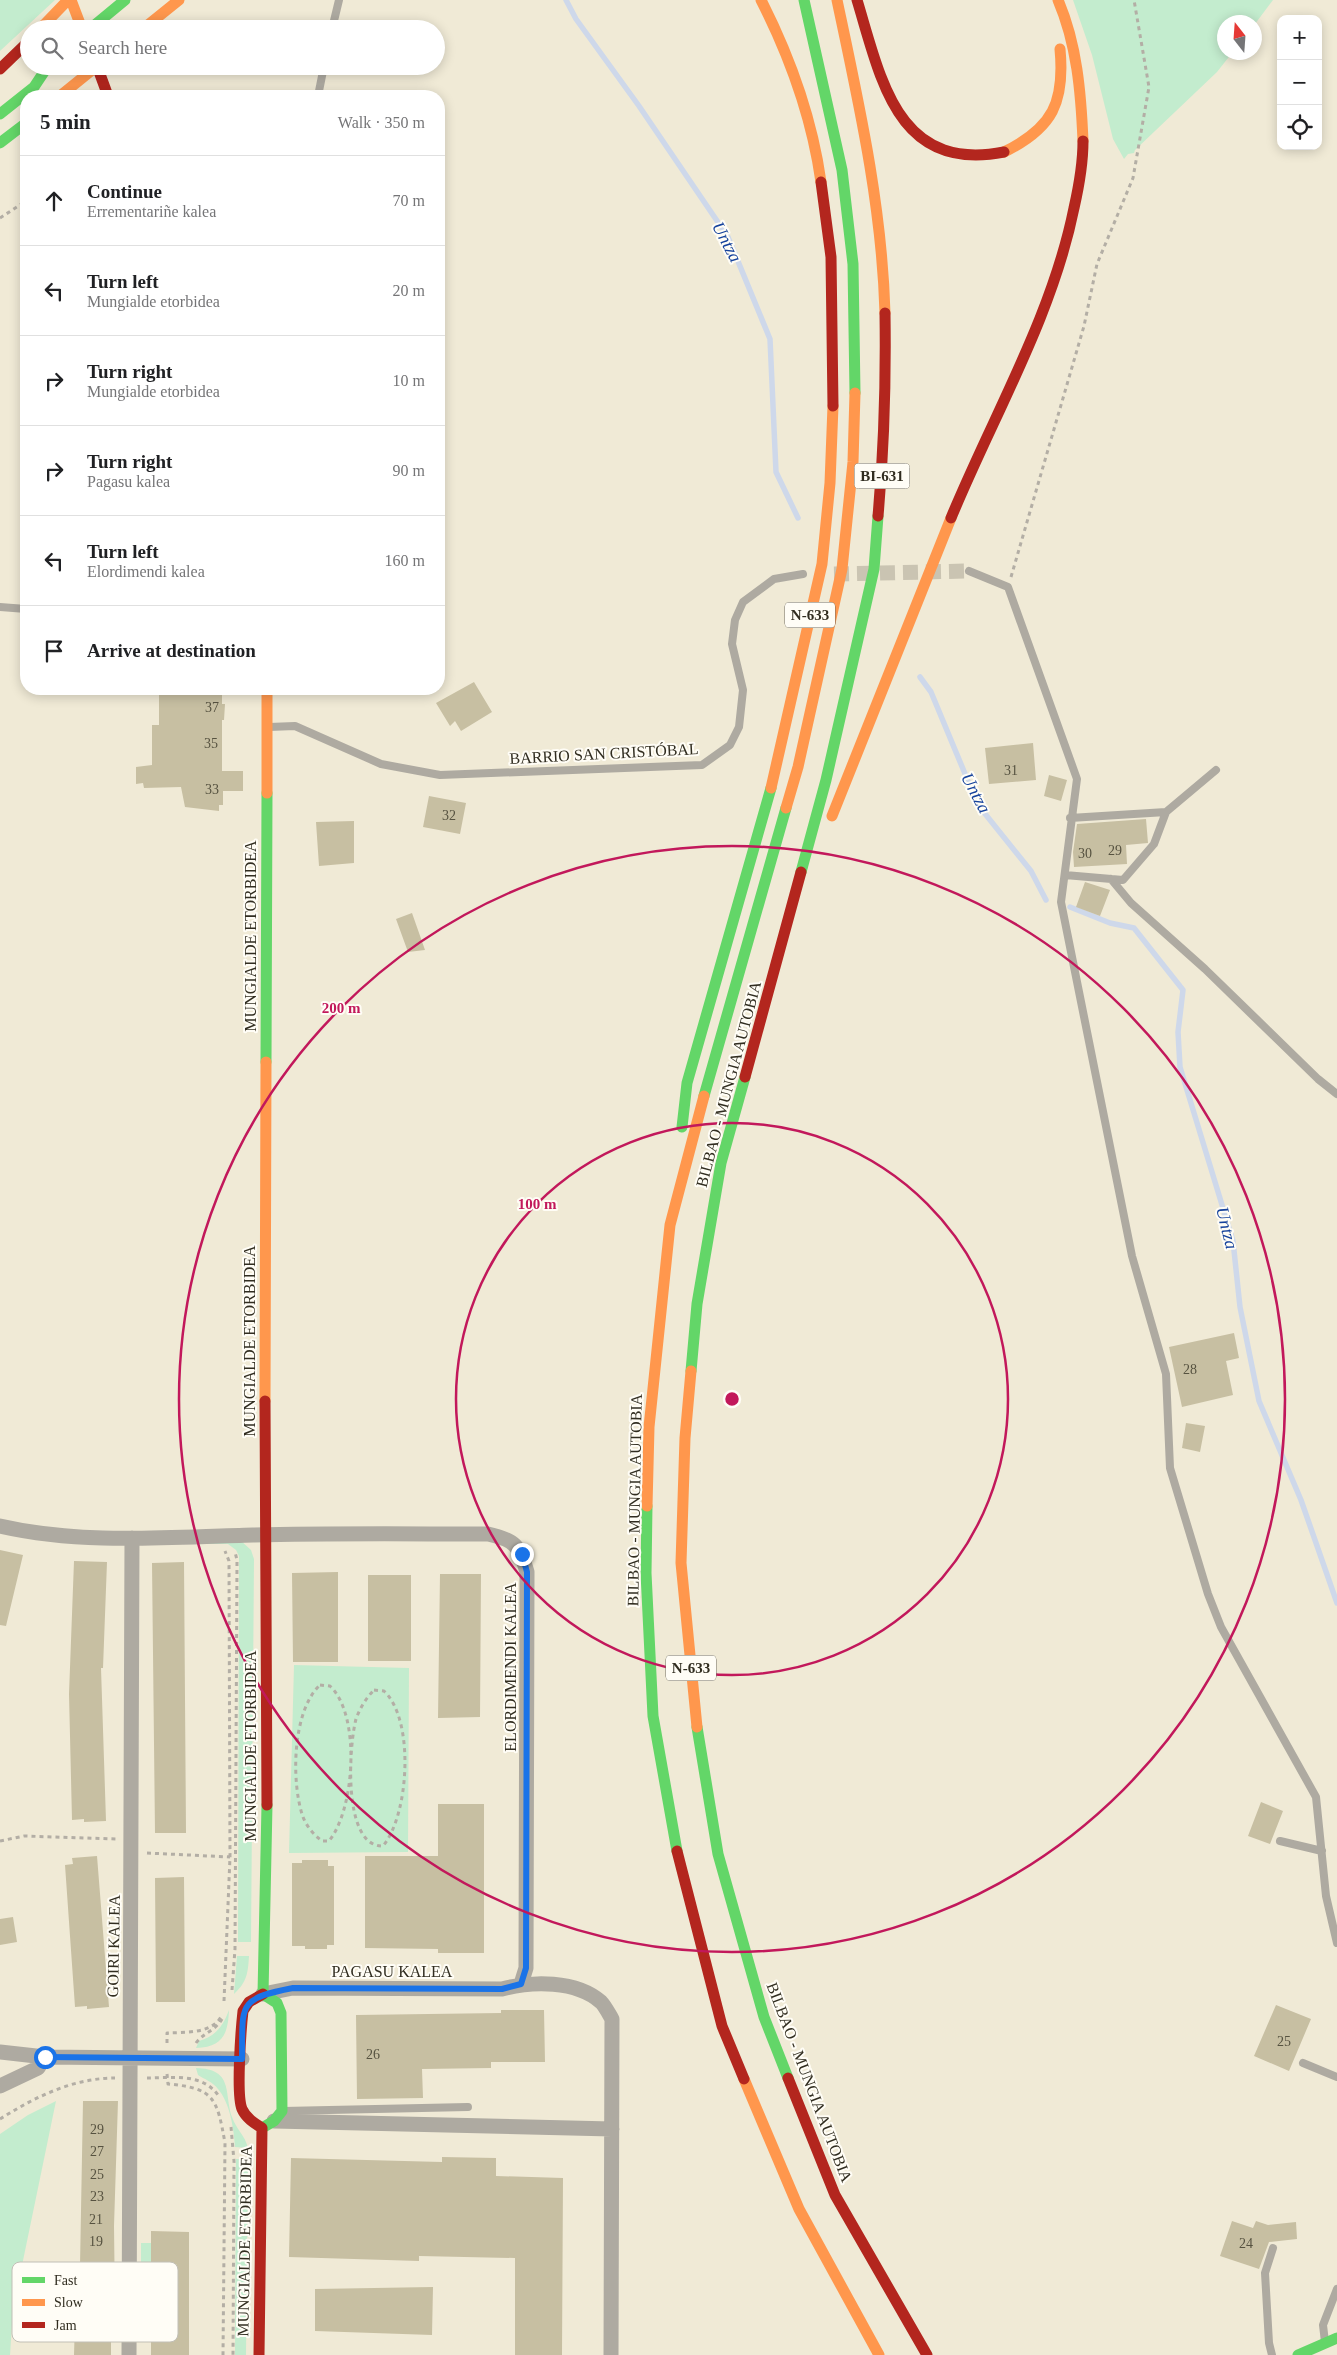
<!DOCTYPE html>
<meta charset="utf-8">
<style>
body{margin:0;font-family:Georgia,serif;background:#f2f2f2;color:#202124}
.controls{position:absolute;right:15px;top:15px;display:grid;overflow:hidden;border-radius:10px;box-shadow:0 2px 12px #0003}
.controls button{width:45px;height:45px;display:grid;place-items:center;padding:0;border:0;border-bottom:1px solid #e0e0e0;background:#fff;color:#202124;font:25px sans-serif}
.compass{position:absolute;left:1217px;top:15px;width:45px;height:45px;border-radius:50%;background:#fff;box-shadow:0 2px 12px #0003;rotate:343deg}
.stop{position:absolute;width:15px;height:15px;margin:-11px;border:4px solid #1a73e8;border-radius:50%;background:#fff}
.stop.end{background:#1a73e8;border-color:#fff;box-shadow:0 1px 5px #0008}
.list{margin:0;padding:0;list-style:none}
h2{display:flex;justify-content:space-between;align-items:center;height:65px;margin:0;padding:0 20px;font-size:21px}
h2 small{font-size:16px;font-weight:400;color:#757577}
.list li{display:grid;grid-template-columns:32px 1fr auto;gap:15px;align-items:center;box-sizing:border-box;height:90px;padding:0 20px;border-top:1px solid #e0e0e0}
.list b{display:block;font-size:19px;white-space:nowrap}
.list p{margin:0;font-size:16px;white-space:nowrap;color:#757577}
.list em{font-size:16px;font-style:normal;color:#757577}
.icon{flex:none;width:28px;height:28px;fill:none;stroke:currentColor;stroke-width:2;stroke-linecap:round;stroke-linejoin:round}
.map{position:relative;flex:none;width:1337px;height:2355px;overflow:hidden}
.search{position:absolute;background:#fff;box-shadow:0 2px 12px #0003;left:20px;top:20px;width:425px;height:55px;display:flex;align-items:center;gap:12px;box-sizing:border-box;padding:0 18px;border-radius:28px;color:#757577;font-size:19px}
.panel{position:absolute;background:#fff;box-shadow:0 2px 12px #0003;left:20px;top:90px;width:425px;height:605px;border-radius:20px}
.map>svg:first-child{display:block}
</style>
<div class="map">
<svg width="1337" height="2355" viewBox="0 0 1337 2355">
<rect width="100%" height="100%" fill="#f0ead6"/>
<path fill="#c3ecce" d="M0,0h55l-55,51z
M1073,0h200l-18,24 -31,-2v30l8,1 -15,19 -82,78 -1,3 -6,1 -4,5 -11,-20 -21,-84z
M240,1540l11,10 3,9 -3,383h-13l1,-386 -3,-6 -8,-6h-88z
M294,1665l115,3 -1,184 -119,1z
M237,1956h12c-1,17 -2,26 -15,38z
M229,2010c-1,24 -6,37 -33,38l3,-7c17,-5 24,-15 30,-31z
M196,2068c38,1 28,25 36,49 4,12 13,18 16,31l-13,-1c-1,-18 -5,-44 -17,-58 -5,-7 -14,-10 -20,-14z
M56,2101l-43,208 -3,46h-10v-221l28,-19z
M236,2159h12l-2,196h-11z
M141,2243h10v24h-10z"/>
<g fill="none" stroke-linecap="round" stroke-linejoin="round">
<path stroke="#ced8ea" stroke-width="5.5" d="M566,0l10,19 63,87 89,131 42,102 6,133 22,46
M920,677l11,15 47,113 53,66 15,29
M1070,907l40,16 24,5 49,62 -5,42 2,35 53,174 7,66 19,94 42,99 36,103"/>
</g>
<path fill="#c7bfa2" d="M474,682l18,30 -31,19 -6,-10 -5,5 -14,-23z
M182,689h40v15h3l-1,16h-2v51h21v20h-20v14h-4v6l-34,-4 -4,-20 -37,1 -1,-5 -7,1v-17l16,-2v-40h7v-31h23z
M1033,743l3,37 -47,4 -4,-36z
M1049,775l18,5 -6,21 -17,-5z
M429,796l37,7 -6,31 -37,-7z
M1146,819l2,24 -22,2 1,19 -53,3 -1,-15 4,-28z
M354,821v42l-35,3 -3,-44z
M1085,882l25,8 -10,26 -24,-9z
M412,913l13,37 -17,2 -12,-33z
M1234,1333l5,25 -13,3 7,34 -51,12 -13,-60z
M1186,1423l19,3 -5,26 -18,-4z
M0,1550l23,5 -17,71 -6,-1z
M74,1561l33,1 -4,106h-2l5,153 -22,1v-3l-12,1 -3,-126z
M184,1562l2,271h-31l-3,-270z
M338,1572v90h-45l-1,-89z
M440,1574h41l-1,143 -42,1z
M368,1575h43v86h-43z
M1261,1802l22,9 -13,33 -22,-8z
M438,1804h46v149h-46v-4l-73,-1v-92h73z
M97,1856l12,151 -22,2v-3l-12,1 -10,-142 8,-1 -1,-6z
M302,1860h26v6h6v79h-7v4h-22v-3h-13v-83h10z
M184,1877l1,125h-29l-1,-124z
M13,1917l4,25 -17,3v-26z
M1276,2005l35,14 -22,52 -35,-15z
M501,2010h43l1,52h-54v6l-69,1 1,29 -66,1 -1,-84 145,-2z
M83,2101h35l-4,125 1,82h-4v47h-37l1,-34h4z
M442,2157l54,1v18l67,2 -1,177h-47v-97l-96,-2v5l-130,-4 2,-99 151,4z
M1232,2221l21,7 3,-7 12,4 28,-3 1,17 -28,3 -10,27 -39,-13z
M151,2231l38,1v123h-38z
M433,2287l-1,48 -117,-4v-42z"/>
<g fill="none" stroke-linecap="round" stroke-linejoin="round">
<path stroke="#cac4b2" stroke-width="15" stroke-dasharray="15 8" stroke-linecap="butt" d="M834,574l135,-3"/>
<path stroke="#b3aea5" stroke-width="3" stroke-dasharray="4 4" stroke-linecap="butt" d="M0,218l26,-17
M1011,577l73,-251 13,-62 36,-86 16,-91 -15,-87
M320,1685l10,1c31,29 25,123 -1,155h-7c-8,-6 -15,-14 -19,-24 -12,-34 -11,-106 17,-132z
M374,1690l10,1c31,29 25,124 -1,155 -41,1 -34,-101 -27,-127 4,-11 10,-21 18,-29z
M0,1841l24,-5 92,3
M147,1853l83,4
M232,1990l3,-41 2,-389 -2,-8
M224,2001l6,-144 -1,-296 -4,-10
M167,2043v-10c18,-1 44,1 54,-16
M196,2043c7,-10 19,-12 26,-24
M167,2074l1,10c47,4 49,15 57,59l-2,212
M147,2078c26,0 57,-6 73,20
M0,2119c35,-22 73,-41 115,-41
M231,2127l3,34 -1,194"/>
<path stroke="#aeaaa1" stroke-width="8" d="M332,29l7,-29
M318,96l6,-30
M969,571l39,16 69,192 -16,123 71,354 34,118 4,94 38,126 13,33 95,170 10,99 11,47
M0,607l26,2
M269,727l26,-1 86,38 59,11 262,-10 28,-20 9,-18 4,-37 -11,-46 3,-24 8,-18 31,-23 29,-5
M1166,812l50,-42
M1065,875l58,5 31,-36 12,-32 -96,6
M1111,879l20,24 74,66 113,110 19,15
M1280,1841l42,10
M1303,2063l34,14
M283,2111l185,-4
M1325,2342l-2,-17 14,-36
M1272,2355l-3,-12 -4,-70 8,-25"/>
<path stroke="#aeaaa1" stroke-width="15" d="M0,1526c83,19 168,11 253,9 78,-2 157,-1 235,-1 27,6 31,11 39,38l-1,396 -5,16
M263,1994l30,-6 209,1c30,-8 74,-9 99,13 4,4 8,12 11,17l-1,336
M0,2052l45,5 197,2
M0,2086l38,-18 7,-11
M274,2121l338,8
M129,2355l3,-817"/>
<path stroke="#63d668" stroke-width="11" d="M804,0l38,170 11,94 2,129
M90,29l35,-29
M0,114l34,-27 14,-21
M0,143l26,-20
M801,872l25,-92 48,-211 4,-53
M266,1062l1,-269
M704,1096l82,-288
M682,1127l5,-44 84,-295
M691,1371l6,-67 24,-141 24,-86
M647,1506l-1,67 7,143 24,135
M697,1727l21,127 46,163 24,61
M263,1994l4,-189
M262,2128l12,-7 8,-10 -1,-98 -4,-10 -14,-9
M1298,2355l39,-17"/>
<path stroke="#ff974d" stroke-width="11" d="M71,0l11,29
M761,0c29,57 51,118 60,182
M837,0c22,104 45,206 48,313
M1058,0c19,44 23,93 25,141
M40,29l28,-29
M143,29l36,-29
M60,96l37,-30
M1004,152c49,-24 61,-50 56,-103
M771,788l51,-224 8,-81 3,-77
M267,793v-104
M786,808l12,-41 44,-198 11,-107 2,-69
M832,816l119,-298
M691,1371l-6,67 -4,125 16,164
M265,1401l1,-339
M647,1506l2,-79 21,-202 34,-129
M744,2079l55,130 80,146"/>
<path stroke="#b3261e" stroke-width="11" d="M857,0c24,79 40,173 147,152
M0,69l29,-28
M821,182l10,75 2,149
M878,516c6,-67 8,-135 7,-203
M951,518c42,-102 101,-201 123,-310 5,-22 9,-45 9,-67
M745,1077l56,-205
M265,1401l2,404
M677,1851l45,175 22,53
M788,2078l47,117 92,160
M262,2128c-8,-5 -16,-10 -20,-19 -6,-14 -1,-80 1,-98l6,-9 14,-8
M259,2355l3,-227"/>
<path stroke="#b3261e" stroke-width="11" d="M97,66l11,30"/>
</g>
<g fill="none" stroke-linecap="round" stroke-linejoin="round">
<path stroke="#1a73e8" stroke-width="6" d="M45,2057l197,2c1,-54 -6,-60 51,-71l209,1 19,-5 5,-16 1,-396 -5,-18"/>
</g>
<g fill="none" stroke="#c2185b" stroke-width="2.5">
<circle cx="732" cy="1399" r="276"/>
<circle cx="732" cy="1399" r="553"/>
</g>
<g text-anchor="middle" stroke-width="4" stroke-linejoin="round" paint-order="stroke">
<g font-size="14" fill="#565240">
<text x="212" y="712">37</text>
<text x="211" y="748">35</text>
<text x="1011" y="775">31</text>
<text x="212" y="794">33</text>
<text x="449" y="820">32</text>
<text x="1115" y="855">29</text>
<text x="1085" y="858">30</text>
<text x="1190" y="1374">28</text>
<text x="1284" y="2046">25</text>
<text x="373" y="2059">26</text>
<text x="97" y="2134">29</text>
<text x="97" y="2156">27</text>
<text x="97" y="2179">25</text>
<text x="97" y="2201">23</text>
<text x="96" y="2224">21</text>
<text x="96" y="2246">19</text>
<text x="1246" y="2248">24</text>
</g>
<g fill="#fffdf6" stroke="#6f6b60" stroke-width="1">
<rect x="854.5" y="463.5" width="55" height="25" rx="4"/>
<rect x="785" y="602.5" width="50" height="25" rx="4"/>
<rect x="666" y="1655.5" width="50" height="25" rx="4"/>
</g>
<g font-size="15" font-weight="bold" fill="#312d20">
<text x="882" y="481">BI-631</text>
<text x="810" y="620">N-633</text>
<text x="691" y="1673">N-633</text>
</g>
<g font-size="16" fill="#312d20" stroke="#fffdf6">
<text transform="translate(604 753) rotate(-3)" y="6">BARRIO SAN CRISTÓBAL</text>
<text transform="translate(250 936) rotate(-90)" y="6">MUNGIALDE ETORBIDEA</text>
<text transform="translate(728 1084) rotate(-75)" y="6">BILBAO - MUNGIA AUTOBIA</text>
<text transform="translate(249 1341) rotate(-90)" y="6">MUNGIALDE ETORBIDEA</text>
<text transform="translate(634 1500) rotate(-89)" y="6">BILBAO - MUNGIA AUTOBIA</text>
<text transform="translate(510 1667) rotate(-90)" y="6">ELORDIMENDI KALEA</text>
<text transform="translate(250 1746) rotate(-90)" y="6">MUNGIALDE ETORBIDEA</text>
<text transform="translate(113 1946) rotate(-89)" y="6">GOIRI KALEA</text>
<text x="392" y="1977">PAGASU KALEA</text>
<text transform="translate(810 2082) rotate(69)" y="6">BILBAO - MUNGIA AUTOBIA</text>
<text transform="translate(244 2241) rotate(-89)" y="6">MUNGIALDE ETORBIDEA</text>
</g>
<g font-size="18" font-style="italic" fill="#15429c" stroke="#fffdf6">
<text transform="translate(727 242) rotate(62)" y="6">Untza</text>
<text transform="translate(976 793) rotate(62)" y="6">Untza</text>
<text transform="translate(1227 1228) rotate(76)" y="6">Untza</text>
</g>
</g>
<rect x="12" y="2262" width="166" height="80" rx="8" fill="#fffdf6" stroke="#c1bfb6" stroke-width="1"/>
<rect x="22" y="2277" width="23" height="6" fill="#63d668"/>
<rect x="22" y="2299" width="23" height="7" fill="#ff974d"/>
<rect x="22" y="2322" width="23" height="6" fill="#b3261e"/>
<g font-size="14" fill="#312d20">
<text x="54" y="2285">Fast</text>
<text x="54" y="2307">Slow</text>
<text x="54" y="2330">Jam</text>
</g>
<circle cx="732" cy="1399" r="8" fill="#c2185b" stroke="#fffdf6" stroke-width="2.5"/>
<g font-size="15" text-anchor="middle" font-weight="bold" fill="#c2185b" stroke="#fffdf6" stroke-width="4" stroke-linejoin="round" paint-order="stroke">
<text x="341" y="1013">200 m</text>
<text x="537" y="1209">100 m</text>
</g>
</svg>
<div class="controls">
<button>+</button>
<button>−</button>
<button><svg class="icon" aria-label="locate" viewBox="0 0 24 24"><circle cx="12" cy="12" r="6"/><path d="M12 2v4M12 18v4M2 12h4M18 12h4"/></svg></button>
</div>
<svg class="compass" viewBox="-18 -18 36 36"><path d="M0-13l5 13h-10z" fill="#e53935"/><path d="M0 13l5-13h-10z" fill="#757577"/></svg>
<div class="stop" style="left:45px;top:2057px"></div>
<div class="stop end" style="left:522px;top:1554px"></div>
<div class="search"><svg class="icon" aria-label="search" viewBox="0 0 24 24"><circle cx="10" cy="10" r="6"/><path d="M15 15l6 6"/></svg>Search here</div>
<section class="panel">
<h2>5 min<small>Walk · 350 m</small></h2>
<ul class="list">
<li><svg class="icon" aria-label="ahead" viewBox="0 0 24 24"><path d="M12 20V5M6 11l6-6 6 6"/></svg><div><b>Continue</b><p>Errementariñe kalea</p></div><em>70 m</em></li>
<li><svg class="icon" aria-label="left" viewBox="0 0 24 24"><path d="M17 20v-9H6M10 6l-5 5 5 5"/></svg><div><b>Turn left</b><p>Mungialde etorbidea</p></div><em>20 m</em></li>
<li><svg class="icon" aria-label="right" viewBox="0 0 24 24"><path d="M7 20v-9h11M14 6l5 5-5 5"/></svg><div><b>Turn right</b><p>Mungialde etorbidea</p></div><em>10 m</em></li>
<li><svg class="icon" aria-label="right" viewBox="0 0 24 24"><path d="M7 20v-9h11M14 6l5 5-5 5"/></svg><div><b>Turn right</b><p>Pagasu kalea</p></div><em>90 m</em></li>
<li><svg class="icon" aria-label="left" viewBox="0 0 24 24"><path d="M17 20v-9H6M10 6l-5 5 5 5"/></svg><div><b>Turn left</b><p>Elordimendi kalea</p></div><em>160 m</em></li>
<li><svg class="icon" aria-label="arrive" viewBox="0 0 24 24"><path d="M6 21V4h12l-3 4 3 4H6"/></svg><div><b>Arrive at destination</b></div></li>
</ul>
</section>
</div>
